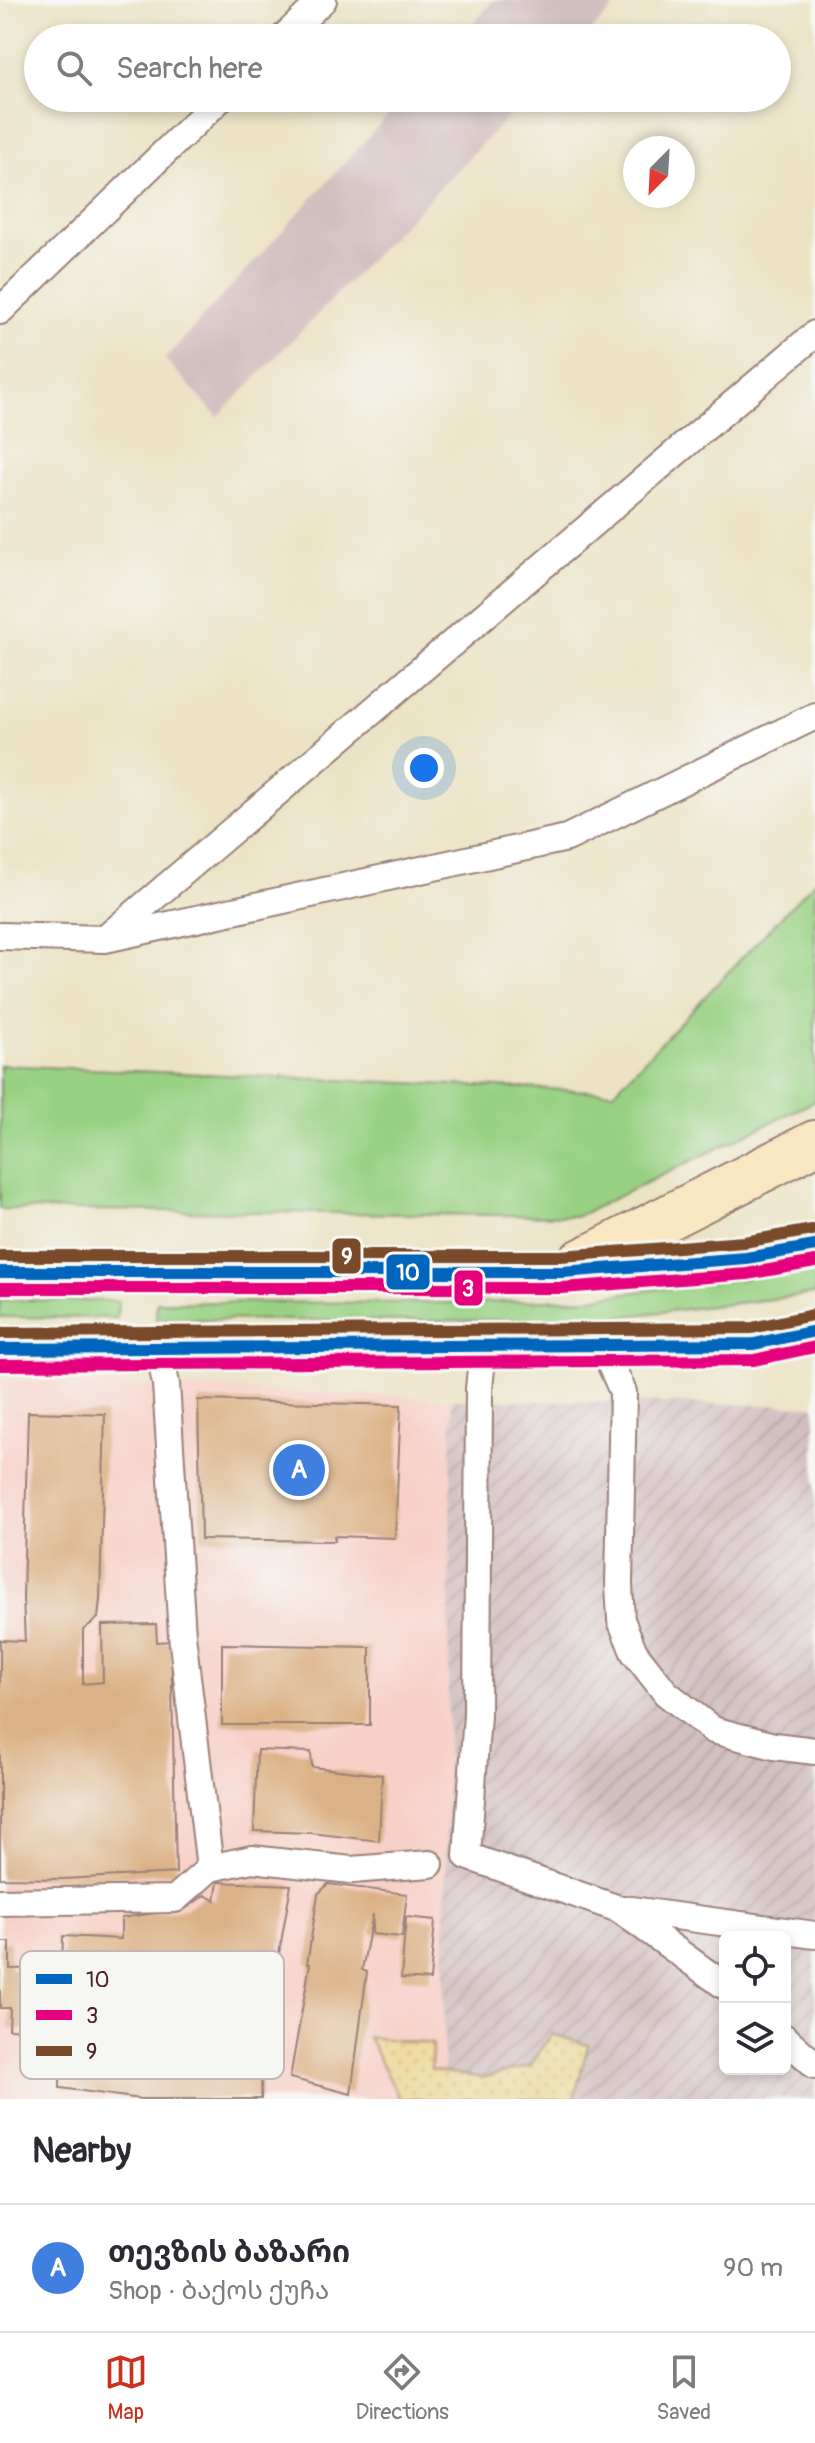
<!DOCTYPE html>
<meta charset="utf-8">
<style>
body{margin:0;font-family:Pangolin,"Noto Sans Georgian",sans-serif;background:#f2f2f3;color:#2b2b33}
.controls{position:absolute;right:24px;bottom:24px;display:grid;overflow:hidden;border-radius:12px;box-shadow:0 4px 12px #0003}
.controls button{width:72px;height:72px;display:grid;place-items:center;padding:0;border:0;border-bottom:2px solid #e1e1e2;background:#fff;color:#2b2b33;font:40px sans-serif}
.compass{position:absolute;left:623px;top:136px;width:72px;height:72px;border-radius:50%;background:#fff;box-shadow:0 4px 12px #0003;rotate:204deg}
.you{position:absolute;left:424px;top:768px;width:28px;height:28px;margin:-20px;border:6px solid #fff;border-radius:50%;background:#1a73e8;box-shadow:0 0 0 12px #1a73e833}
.badge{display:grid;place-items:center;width:52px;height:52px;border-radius:50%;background:#c8321e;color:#fff;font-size:26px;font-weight:700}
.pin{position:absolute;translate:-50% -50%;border:4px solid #fff;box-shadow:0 2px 8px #0006}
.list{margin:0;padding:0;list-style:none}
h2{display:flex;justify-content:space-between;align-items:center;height:104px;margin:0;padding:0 32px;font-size:34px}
h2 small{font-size:26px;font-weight:400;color:#7c7c81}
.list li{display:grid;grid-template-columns:52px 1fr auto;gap:24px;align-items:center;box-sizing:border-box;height:128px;padding:0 32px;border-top:2px solid #e1e1e2}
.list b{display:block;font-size:30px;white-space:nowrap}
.list p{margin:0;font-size:26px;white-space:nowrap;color:#7c7c81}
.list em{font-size:26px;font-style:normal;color:#7c7c81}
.icon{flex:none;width:44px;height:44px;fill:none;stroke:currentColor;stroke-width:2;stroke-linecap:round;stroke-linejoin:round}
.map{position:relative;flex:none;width:815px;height:2099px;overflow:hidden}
.search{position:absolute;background:#fff;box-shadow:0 4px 12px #0003;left:24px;right:24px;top:24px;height:88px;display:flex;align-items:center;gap:20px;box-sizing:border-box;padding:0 28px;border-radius:44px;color:#7c7c81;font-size:30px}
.sheet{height:232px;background:#fff}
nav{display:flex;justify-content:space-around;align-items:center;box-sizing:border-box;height:112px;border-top:2px solid #e1e1e2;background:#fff;font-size:22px;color:#7c7c81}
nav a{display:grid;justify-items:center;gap:4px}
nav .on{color:#c8321e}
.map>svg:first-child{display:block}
</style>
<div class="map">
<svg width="815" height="2099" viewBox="0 0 815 2099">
<defs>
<pattern id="industrial-furrows" width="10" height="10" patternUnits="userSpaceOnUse" patternTransform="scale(2)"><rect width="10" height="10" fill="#d2bfc0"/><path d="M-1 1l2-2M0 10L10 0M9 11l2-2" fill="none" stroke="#b6a4a5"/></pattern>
<pattern id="sand-dots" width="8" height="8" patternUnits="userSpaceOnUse" patternTransform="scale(2)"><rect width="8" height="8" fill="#eeda9e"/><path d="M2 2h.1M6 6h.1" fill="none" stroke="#cebb88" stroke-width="1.8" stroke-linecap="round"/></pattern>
</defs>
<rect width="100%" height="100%" fill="#f6f6f2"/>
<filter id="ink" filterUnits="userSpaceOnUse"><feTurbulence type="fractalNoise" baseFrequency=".0125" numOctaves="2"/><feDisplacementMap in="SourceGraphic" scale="16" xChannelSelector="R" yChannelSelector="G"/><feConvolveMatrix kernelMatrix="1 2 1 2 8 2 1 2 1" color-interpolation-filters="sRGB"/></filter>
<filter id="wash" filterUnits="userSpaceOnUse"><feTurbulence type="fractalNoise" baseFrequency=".006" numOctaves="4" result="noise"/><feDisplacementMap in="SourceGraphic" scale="32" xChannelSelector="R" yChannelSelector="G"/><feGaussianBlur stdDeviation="1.8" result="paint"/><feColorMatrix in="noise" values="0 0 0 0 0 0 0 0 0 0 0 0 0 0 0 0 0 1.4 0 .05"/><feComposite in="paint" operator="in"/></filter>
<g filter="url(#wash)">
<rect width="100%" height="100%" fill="#ebe3c4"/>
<path fill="#f7d1c8" d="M0,1379l452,20 -9,700h-443z"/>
<path fill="url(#industrial-furrows)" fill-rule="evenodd" d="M452,1399l363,7v693h-372zM725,1937h60v132h-60z"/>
<path fill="#d2bfc0" d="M494,0h127l-37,38h-124z
M404,98h122l-308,319 -53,-58z"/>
<path fill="#99d184" stroke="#727858" stroke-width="2" d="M815,881v220l-237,115 -578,-7v-144l614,27z
M815,1269v25l-215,25 -186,2 -258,-2 1,-17 321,1 110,-5z
M0,1300l118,1 -1,17 -117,-1z"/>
<path fill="url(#sand-dots)" stroke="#9c7c64" stroke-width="2" d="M552,2034l36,11 -14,54h-174l-32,-62 64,7 -1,26 51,8 48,-12z"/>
<g id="blocks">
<path fill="#dbb287" d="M198,1400l203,5 -6,133 -61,-2 1,5 -134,-2z
M28,1412l77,2 -5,185 -2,19 -15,12v54l20,-2 -1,-57 54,-1 1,18 14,-1 5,232 -113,6 -63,-1v-238l25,1 -2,-44z
M222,1644l148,3v78h-148z
M257,1750l54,2 1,15 70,8 -3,66 -68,-8 -57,-2z
M218,1882l73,3 -29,166 -1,48h-120l-81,-11 1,-57 -52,-2 1,-21h-10v-66h10v27l52,-1 1,-32 58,3v-21l64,-9 20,-14 10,6z
M328,1884l79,10 -5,43 -30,-3 1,-20 -11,56 5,2 -16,122 -61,-16 20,-114h-3l11,-70z
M406,1917l29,3 -5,60 -29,-2z"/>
</g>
</g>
<g filter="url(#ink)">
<use href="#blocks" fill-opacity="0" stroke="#9a8178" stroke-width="2"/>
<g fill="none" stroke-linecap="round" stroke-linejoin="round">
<g stroke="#9a8178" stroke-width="30">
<path id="lane" d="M283,38l40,-38
M0,311l221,-213
M0,936l105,3 462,-101 248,-122
M105,939l710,-605
M602,1345l21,47 -4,192 2,36 13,32 32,41 47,37 61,16 41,5
M483,1347l-4,42 -2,326 -10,141 152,53 106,77
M159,1349l7,35 16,251 28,233 42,-9 99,11 79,-6
M0,1902l175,-3 35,-31
M624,1909l191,26
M785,2038l30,27"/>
</g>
<g stroke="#9a8178" stroke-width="48">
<path id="secondary" d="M578,1263l237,-120
M0,1272h562l184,-14 69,-12
M0,1349l754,-5 61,-13"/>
</g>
<path stroke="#9a8178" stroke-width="5" stroke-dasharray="2 6" stroke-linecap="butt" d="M133,2099v-1"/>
<use href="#lane" stroke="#fff" stroke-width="26"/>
<use href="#secondary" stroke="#f9e7c3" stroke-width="44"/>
<g stroke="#f6f6f2" stroke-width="18">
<path id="bus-1" d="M0,1272h562l184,-14 69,-12
M0,1349l754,-5 61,-13"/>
</g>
<g stroke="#f6f6f2" stroke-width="18">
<path id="bus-2" d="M0,1288h562l185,-14 68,-12
M0,1365l754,-5 61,-13"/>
</g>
<g stroke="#f6f6f2" stroke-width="18">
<path id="bus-3" d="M0,1256h561l183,-14 68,-12
M0,1333l752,-5 60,-13"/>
</g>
<use href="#bus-1" stroke="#0065bd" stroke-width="12"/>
<use href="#bus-2" stroke="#e5007d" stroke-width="12"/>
<use href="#bus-3" stroke="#7a4b2a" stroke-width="12"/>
</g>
</g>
<rect x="20" y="1951" width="264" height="128" rx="12" fill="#f6f6f2" stroke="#c2b6b6" stroke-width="2"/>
<rect x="36" y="1974" width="36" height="10" fill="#0065bd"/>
<rect x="36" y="2010" width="36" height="10" fill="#e5007d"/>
<rect x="36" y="2046" width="36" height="10" fill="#7a4b2a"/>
<g font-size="22" fill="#4a1f2b">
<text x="86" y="1987">10</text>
<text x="86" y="2023">3</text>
<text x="86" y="2059">9</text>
</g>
<g stroke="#f6f6f2" stroke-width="3">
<rect x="331" y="1237" width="31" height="38" rx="8" fill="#7a4b2a"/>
<rect x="385" y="1253" width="46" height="38" rx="8" fill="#0065bd"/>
<rect x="453" y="1269" width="31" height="38" rx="8" fill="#e5007d"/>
</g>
<g font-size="22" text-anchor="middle" font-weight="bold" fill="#fff">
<text x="347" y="1264">9</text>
<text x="408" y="1280">10</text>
<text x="468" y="1296">3</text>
</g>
</svg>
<div class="controls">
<button><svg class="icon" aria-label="locate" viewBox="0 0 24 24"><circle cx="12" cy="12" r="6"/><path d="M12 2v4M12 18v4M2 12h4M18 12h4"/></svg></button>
<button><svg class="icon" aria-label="layers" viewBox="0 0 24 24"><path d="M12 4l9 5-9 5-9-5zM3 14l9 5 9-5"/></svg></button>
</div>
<svg class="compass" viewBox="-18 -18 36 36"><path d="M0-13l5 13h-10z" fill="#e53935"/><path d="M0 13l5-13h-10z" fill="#7c7c81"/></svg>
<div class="you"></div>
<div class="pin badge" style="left:299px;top:1470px;background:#3f7fe0">A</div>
<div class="search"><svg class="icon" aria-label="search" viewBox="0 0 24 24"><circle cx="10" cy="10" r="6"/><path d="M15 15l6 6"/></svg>Search here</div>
</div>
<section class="sheet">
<h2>Nearby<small></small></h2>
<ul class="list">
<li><span class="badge" style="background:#3f7fe0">A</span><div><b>თევზის ბაზარი</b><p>Shop · ბაქოს ქუჩა</p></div><em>90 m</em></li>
</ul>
</section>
<nav>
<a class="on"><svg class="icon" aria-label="map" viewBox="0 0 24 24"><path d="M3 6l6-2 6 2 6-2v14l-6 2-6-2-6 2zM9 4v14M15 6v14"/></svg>Map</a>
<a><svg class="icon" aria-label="directions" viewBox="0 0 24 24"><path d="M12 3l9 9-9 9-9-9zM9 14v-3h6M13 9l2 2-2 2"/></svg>Directions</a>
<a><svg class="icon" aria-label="saved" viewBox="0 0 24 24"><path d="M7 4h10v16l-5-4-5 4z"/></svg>Saved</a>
</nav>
